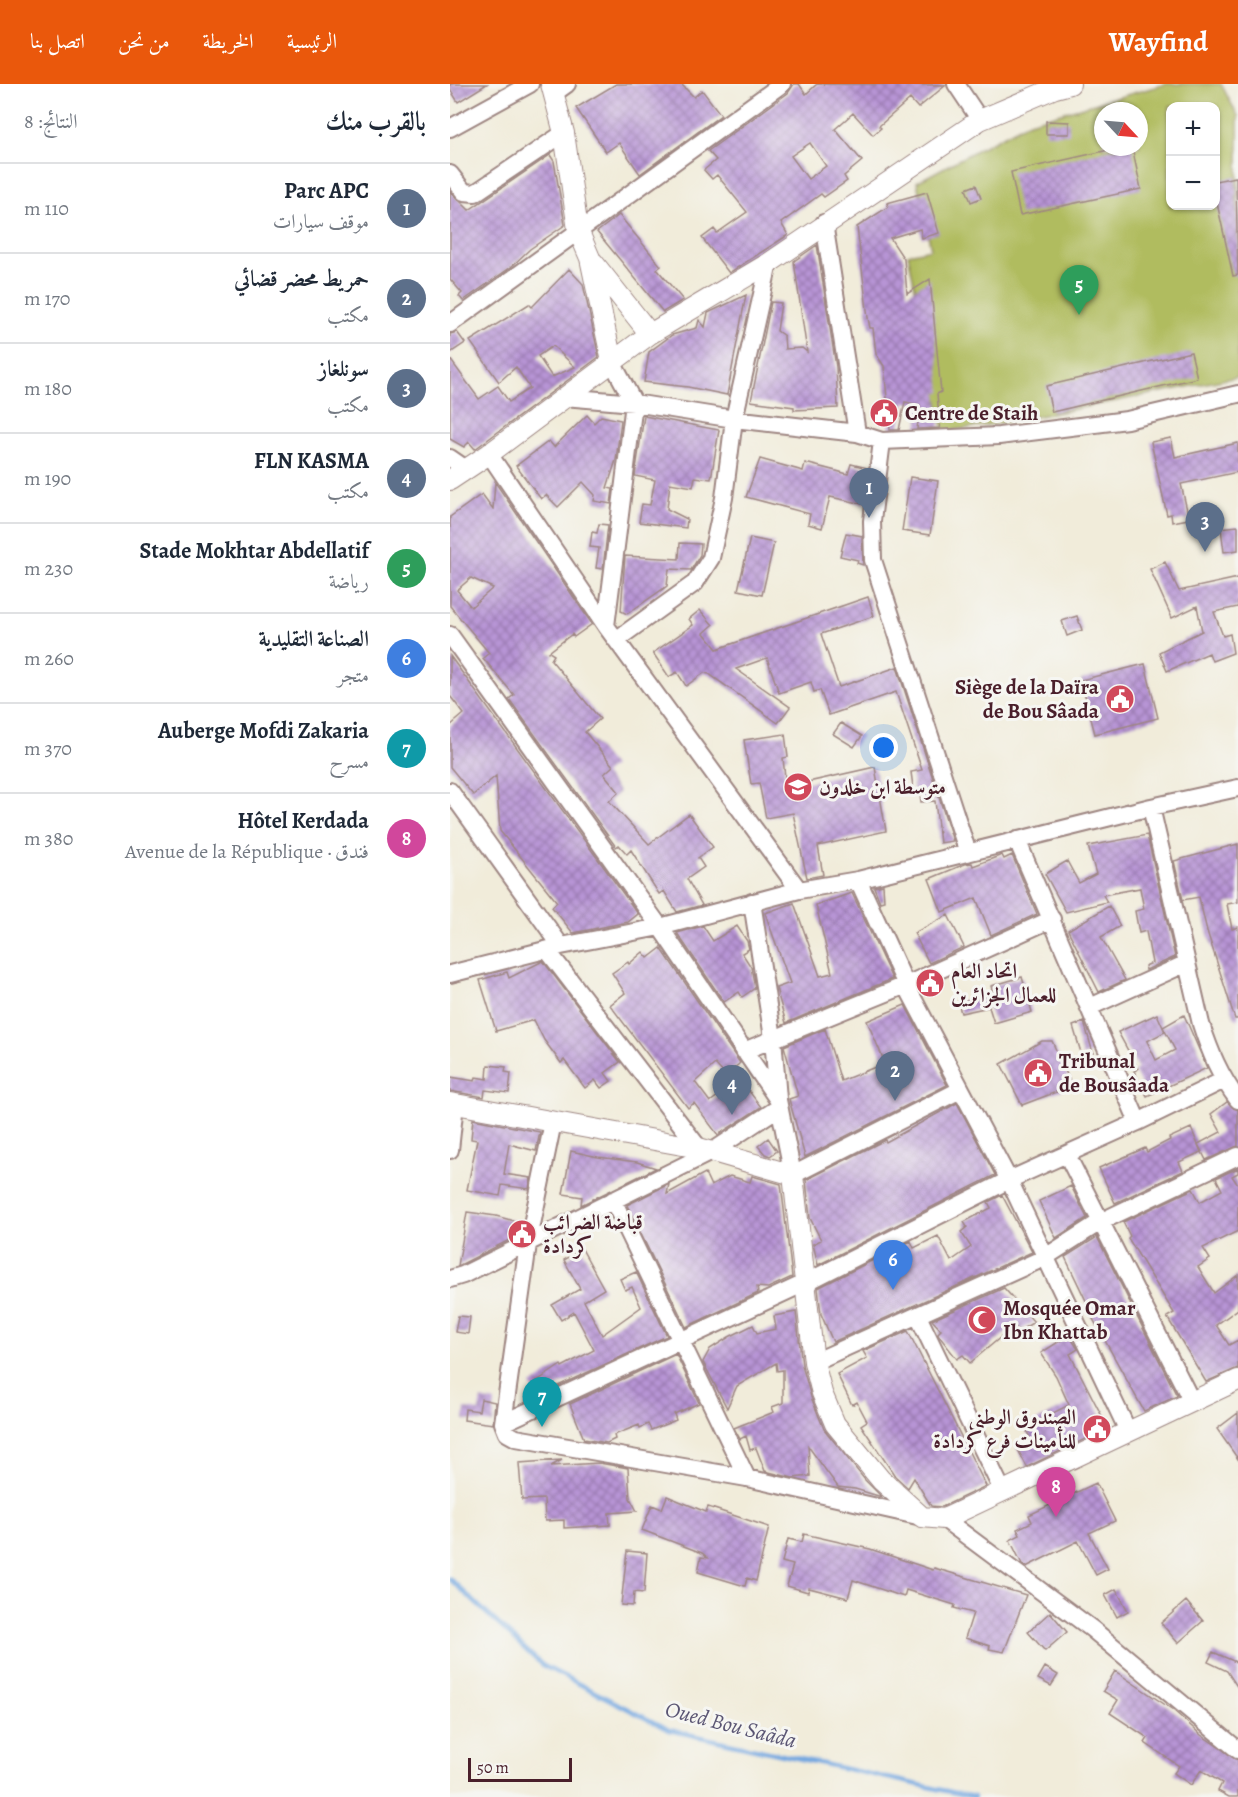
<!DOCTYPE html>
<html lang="ar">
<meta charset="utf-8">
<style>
body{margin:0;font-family:Alegreya,Amiri,serif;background:#f6f6f7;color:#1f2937;direction:rtl}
.controls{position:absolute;right:18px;top:18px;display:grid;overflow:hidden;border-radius:12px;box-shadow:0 2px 4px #0004}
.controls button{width:54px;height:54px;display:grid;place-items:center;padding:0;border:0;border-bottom:2px solid #e0e1e3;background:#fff;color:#1f2937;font:30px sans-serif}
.compass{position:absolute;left:644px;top:18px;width:54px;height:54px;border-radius:50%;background:#fff;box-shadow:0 2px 4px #0004;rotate:116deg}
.scale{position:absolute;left:18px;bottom:15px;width:104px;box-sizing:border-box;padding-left:6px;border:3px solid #4a1f2b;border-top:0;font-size:16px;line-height:21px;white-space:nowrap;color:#4a1f2b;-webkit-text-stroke:4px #f6f6f2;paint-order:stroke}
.you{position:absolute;left:434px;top:664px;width:21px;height:21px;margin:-15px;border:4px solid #fff;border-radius:50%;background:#1a73e8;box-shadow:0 0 0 9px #1a73e833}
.badge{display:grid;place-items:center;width:39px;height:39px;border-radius:50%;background:#ea580c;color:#fff;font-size:20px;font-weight:700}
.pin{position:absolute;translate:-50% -50px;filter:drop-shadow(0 2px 3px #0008)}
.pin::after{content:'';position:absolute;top:32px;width:21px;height:18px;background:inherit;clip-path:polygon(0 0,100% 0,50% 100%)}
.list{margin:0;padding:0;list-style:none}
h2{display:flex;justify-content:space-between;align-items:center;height:78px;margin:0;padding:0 24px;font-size:26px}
h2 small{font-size:20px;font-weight:400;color:#747a83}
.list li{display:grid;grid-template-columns:39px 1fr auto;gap:18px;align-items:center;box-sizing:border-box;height:90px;padding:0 24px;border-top:2px solid #e0e1e3}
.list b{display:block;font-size:22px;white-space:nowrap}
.list p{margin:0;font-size:20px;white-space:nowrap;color:#747a83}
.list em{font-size:20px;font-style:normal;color:#747a83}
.map{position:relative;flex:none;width:788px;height:1713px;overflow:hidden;direction:ltr}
header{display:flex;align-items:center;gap:36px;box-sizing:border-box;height:84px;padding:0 30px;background:#ea580c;color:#fff}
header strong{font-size:28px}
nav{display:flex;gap:33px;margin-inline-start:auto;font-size:21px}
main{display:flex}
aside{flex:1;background:#fff}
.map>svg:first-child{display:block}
</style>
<header>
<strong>Wayfind</strong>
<nav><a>الرئيسية</a><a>الخريطة</a><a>من نحن</a><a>اتصل بنا</a></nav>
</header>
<main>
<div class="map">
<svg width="788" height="1713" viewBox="0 0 788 1713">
<defs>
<pattern id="building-cross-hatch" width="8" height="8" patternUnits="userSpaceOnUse" patternTransform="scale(1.5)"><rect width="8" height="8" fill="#b794d5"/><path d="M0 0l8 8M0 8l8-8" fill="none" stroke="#9778ad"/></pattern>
</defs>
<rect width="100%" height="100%" fill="#f6f6f2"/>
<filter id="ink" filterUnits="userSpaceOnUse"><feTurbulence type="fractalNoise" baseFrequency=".0167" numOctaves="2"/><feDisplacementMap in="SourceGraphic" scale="12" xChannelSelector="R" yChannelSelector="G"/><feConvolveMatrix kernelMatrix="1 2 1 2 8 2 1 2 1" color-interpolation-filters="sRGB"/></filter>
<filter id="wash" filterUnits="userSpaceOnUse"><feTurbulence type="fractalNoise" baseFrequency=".008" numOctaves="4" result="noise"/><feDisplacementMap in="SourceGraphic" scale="24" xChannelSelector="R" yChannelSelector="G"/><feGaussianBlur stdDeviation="1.35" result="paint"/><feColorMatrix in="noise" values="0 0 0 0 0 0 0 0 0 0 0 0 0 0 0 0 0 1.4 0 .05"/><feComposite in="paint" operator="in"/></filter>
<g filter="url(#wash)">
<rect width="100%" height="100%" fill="#f1ecda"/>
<path fill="#b0bc5e" stroke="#7d6e44" stroke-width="1.5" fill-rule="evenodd" d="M716,0h55l17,32v261l-224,44 -70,11 -36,-178 23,-5 -14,-67 112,-60zM720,22h46v100h-46zM653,27h36v36h-36z"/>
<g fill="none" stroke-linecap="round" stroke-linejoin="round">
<path stroke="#73a7e0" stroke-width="4.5" d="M0,1495l92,86 127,65 305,67"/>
</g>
<g id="blocks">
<path fill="url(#building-cross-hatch)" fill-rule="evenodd" d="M0,0h37l-29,18 -8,-13z
M166,0h65l13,13 8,-7 19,25 -81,59 -21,-31 -13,9 -30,-44z
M344,0h5l7,10 11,-10 129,1 -28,23 -8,-9 -31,27 2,2 -8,7 -20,-22 -18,16 27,32 -18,15 3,5 -23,16 -3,-3 -40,29 7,12 -59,38 -27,-35 12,-9 3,4 30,-21 -30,-37 -5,4 -8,-9 12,-10 -8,-9 80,-58zM360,59l16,23 -18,13 -17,-23z
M596,37l23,1v12h-23z
M672,63h10l9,42 -121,26 -9,-43z
M100,71l4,6 11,64 -35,24 -19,18 -48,34 -4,-5 3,-3 -12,-14v-88l19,19z
M786,93l2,98 -5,1 -18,-82v-13z
M526,101l5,13 -10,4 -5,-13z
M477,108l12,41 -17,5 -2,-9 -30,9 14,21 3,35 23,-15 11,113 -4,2 3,34 -23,1 3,-24 -15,-3 -6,28h-9l-6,-64 -8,-12 -3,-26h-3l-2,-10 -11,-91 31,-20 -1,-4z
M169,131l42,51 -4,3 26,31 -20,12 -66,-80z
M367,161l19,122 2,41 -44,2v-3l-43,-6 20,-99 10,1 -4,28 7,5 1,13 17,-1 5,4 -13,-91z
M119,185l14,15 16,73 -124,92 -6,-7 -5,5 -14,-8v-80l29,40 19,-13 11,16 21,-14 -14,-21 -17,15 -29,-41 59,-37 3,3zM103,262l22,21 -23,10 -14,-21z
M296,211l-19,100 -39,-8 -44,-5 5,-30 23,-17 25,-7 2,-8 6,7 3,-14z
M7,248l8,11 -15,10v-19z
M741,268l6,26 -145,34 -6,-26z
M137,331l7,8 7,-7 20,4 -5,40 -9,28 6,1 -2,15 -17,-3 1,-6 -12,-13 -25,25 -12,-12 -5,4 -25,-33 33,-25 5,6z
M194,332l75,14 -8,49 -16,-2 -2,10 -23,-4 -3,26 20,10 -1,9 -47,-6 3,-18 8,1 5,-25 -20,-4z
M721,354l4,19 63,-14v29l-57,12 8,35 -17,3 -1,-8 -4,1 -16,-73z
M310,375l43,12 2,-8 43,11 3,-10 17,4 -4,36 -34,-7 -8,31 -14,-4 2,-10 -64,-17z
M460,393l28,4 -8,54 -28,-4z
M45,398l97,142 -18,13 -2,-3 -23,18 5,3 -3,5 49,59 -15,13 28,34 -9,8 15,18 -10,9 40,43 40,-30 24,33 -15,11 6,9 -17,12 15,26 -25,7 -13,-21 -5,3 -28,-44 -4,4 -8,-9 -3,2 -107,-148 5,-4 -31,-37 6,-5 -39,-47v-89l32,-23 11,15zM21,494l22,10 -22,19 -14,-17z
M149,440l9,1 -5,44 -7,-1 3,-20 -9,-1 2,-15 5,1z
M788,442v24l-14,2 -3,-24z
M396,449l16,3 1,29 -6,-2 1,-3 -18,-4z
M300,454l24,5 -12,52 -24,-5z
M230,459l21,1 -1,11 -9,15 -22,-1 -2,17 -40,28 -6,-3 4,-55 54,3z
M715,478l14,29 59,-13v29l-24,5 9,24 7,-2 3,19 -21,8 -3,-8 -42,18 -8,-19 43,-21 -5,-25 -25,12 -22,-49z
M418,513l6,19 -53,18 18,53 58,-20 56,174 -13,2 -5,-42 -14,1 -1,-8h-6l-3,-22 11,-2 -26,-78 -67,23 -9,-25 -6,2 -3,-10 -32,11 -12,-35 -31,11 54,38 -12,16 -69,-49 -5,-1 -18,13 -9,-14 -8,5 -16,-24 40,-28 -4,-6 11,-9 13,15 -9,8 13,16z
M627,532l5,14 -15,6 -5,-15z
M0,572l188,258 -10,8 -55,11 -21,-26 5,-5 -57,-71 -4,-55 -23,19 -23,-28v-41l14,-12 -14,-18z
M695,580l13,54 -63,16 -14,-54z
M391,639l21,13 -8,11 -21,-13z
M335,650l3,23 -5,1 3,29 89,-20 11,64 -68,15 5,29 -16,3 -14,-65 -27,5 -7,-35 -8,1 -7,-44z
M697,751l28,122 -29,13 -1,-4 7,-3 -6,-32 -7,2 -4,-22 9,-2 -4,-21 -37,7 4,7 -41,10 -21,-38 22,-13 12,22 17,-9 -8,-28z
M788,760v58l-11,2 5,25 6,-2v92h-3l-28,-88 -8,-34 -16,3 -9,-39z
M552,771l2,4 8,-4 25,59 -46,21 -15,-37 -34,14 -13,-33 36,-15 7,-1 1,3z
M433,801l1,16 -4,1 -6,-15z
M402,809l40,86 -106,44 -10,-35 14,-5 -25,-70 29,-10 26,73 12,-3 -16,-68z
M659,822l11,20 -19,11 24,43 -26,12 -31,-62z
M498,831l16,32 -35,16 -15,-30z
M253,842l10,15 24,-15 10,15 2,8 -7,4 9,14 4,21 -13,9 -3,-5 -15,10 -47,-69z
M211,864l79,115 -14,13 -11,-12 -20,18 15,20 30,-23 21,28 -43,28 -24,-32 -6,5 -78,-103 15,-12 -13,-20 16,-11 1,2 14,-12 5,6z
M93,877l77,101 -15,11 6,8 -10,7 -6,-8 -10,8 -21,-28 -3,3 -17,-23 -10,-20 -38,11 -16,-51 27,-8 2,6z
M572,893l10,35 -38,11 -5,-16 -28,6 -3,-11 28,-6 7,-3 -2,-7z
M455,921l42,80 -142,72 -16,-58 9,-3 -14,-50 41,-17 16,52 44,-18 -18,-42z
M707,930l8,18 -18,9 9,19 19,-10 -12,-23 21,-12 23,53 -60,28 -13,-25 4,-2 -20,-37z
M634,938l9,31 -11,3 -9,-30z
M592,957h10l20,45 -50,19 -21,-41z
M38,981l18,2 -1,5 6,1 -2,20 -24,-3 -1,7 -34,-6v-14l25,4 1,-4 11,2z
M777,1018l11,8v36l-32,14 -8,-16 23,-12 -10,-18z
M507,1019l38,72 -177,90 -5,-21 8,-4 -11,-22 -4,-38 79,-40 1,2z
M23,1035l67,13 -4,19 -27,-7 -5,30 27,4 -2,11 -27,-4 -2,11 -33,-6 10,-50 -6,-1z
M741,1044l10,24 -22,10 4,9 -68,32 -16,-35 46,-20 2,4 23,-12 -1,-2z
M318,1054l9,13 -7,5 -5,-2 -7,-8z
M121,1067l27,6 39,5 19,6 -75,37 1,-8 -19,-3z
M788,1084v5l-6,3 6,9v46l-35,17 7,11 -12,8 16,26 24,-18v34l-22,16 13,20 9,-5v28l-32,14 -39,-65 7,-4 -46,-75 2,-2 -7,-14 70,-33 7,13 22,-12 -6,-12z
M255,1089l6,13 19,-10 20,6 2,-6 29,8 11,93 -24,11 -11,-1 1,6 -72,34 -59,-122 42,-21 -2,10z
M621,1102l16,32 -31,20 -17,-37z
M552,1111l30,57 -199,90 -12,-28 -3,-26 93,-47 3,7 24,-12 13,25 20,-14 -10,-15 6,-5 -3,-5 27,-14 -3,-6z
M17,1128l29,4 26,7 -3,12 -61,31z
M647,1153l80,159 -33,15 -57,-103 2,-1 -24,-50z
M132,1165l22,40 -20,12 18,34 39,-28 -9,-20 -7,3 -5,-11 16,-7 31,64 -142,65 12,-7 -6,-9 30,-20 1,2 32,-17 -20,-38 -13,8 -9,-15 28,-16 -16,-29z
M554,1204l30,34 -15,9 -5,-5 -44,37 -7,-8 -6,4 -18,-23 -1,-3 3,-3 -9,-10z
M346,1228l6,53 9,32 13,32 41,51 17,17 -27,-8 -17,-2 -30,-41 2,30 -17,2 -28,-7 -9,-23 -6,2 -4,-14 -6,3 -6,-11 40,-16 -2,-5 11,-4v-33l-6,1 -1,-8 -39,23 -10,22 -24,-46 7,-13 19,-12 24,-12 4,8 19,-4 -2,-13z
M8,1232l12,1 -2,17 -13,-2z
M458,1247l78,155 -44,21 -11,-1 -17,-28 -6,10 -13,-12 -34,-51 6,-4 -10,-19 -5,3 -15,-31 30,-16 -4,-7z
M619,1251l9,14 -8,5 38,74 -81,39 -11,-21 14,-8 -5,-11 44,-22 -13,-29 -15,-23z
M226,1270l23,49 -25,11 2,6 -25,10 -3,-6 -8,4 -1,-3 -25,10 1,4 -8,4 -23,-4 -14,-35z
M31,1315l14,3 -2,22 -29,-4 1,-11 14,2z
M788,1329v46l-21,-30z
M112,1376l-11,6 48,-3 29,5 2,30 7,13 -28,2 1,12 -46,3v-8l-19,1 -1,-22 -22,1 -3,-37z
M646,1399l19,38 -26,12 19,36 -12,6 -18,-34 -52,26 -4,-3 -12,-24 10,-5 -3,-6 15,-7 -3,-7z
M217,1412l39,16 2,-5 61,20 -13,54 -9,-3 -2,8 -47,-14 3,-15 7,1 -6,-5 -60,-23 10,-25 10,4z
M354,1450l66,15 63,21 1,-2 92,27 -22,57 -15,-3 1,-3 -25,-8 8,-25 -19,-5 1,-3 -49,-15 -2,7 -51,-17 -5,18 -39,-10 -1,4 -21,-6 6,-21 -11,-3 6,-23 14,3z
M177,1467l20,2 -3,40 -10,-1 -1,14 -12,-1z
M666,1505l12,22 -11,6 -12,-22z
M736,1517l17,20 -25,22 -17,-20z
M600,1528l17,20 -22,19 -17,-19z
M763,1568l25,11v25l-11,-17 -19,-9z
M595,1583l13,8 -7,11 -13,-7z
M665,1587l58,39 28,25 37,25v37h-9l-11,-6 4,-8 -21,-13 -10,15 -17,-12 5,-7 -34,-23 3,-5 -38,-25 8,-13 -15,-9z"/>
</g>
</g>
<g filter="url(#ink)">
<use href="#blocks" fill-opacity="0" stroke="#9e8682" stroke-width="1.5"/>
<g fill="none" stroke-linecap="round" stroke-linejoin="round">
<g stroke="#9e8682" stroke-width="20">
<path id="minor" d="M506,0l24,36
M103,10l14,-10
M0,44l80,-44
M0,90l14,18 11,1 89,-60
M374,139l33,210
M0,240l332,-240
M114,313l70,6 100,16 123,14 25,8 117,-5 128,-16 111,-26
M432,357l-10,80 1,39 95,293
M39,370l117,172 193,264
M0,374l16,11
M156,542l28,-223 -22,-41
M0,551l210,292 118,173 15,75 167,-85
M166,556l79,-57 16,-25 13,-60 10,-79 35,-156
M0,707l111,155
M701,723l50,217c9,28 19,52 37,76
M567,756l121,282
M408,796l48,105 103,195 119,251
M302,818l21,136 5,61
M97,866l152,198
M0,890l111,-28 99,-19 139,-37 59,-10 293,-73 87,-19
M640,923l97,-44
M294,967l162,-66 146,-66
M103,1038l-25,122 -25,179 4,10 9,5 231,40 175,39
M0,1066l5,-46
M617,1071l125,247
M163,1116l134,278
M0,1195l13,-4 250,-124 65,-43
M468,1232l85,176
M364,1278l230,-104 56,-36 138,-66
M53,1339l304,-141 202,-102 129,-58 86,-42
M494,1435l148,110 146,121"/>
</g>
<g stroke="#9e8682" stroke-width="22">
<path id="tertiary" d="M101,0l13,49 14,97 12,28 22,104
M143,178l57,72
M0,396l39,-26 161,-120 119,-71 211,-143 75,-32 15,-4
M0,1019l249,45 94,27 21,187 8,31 13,31 46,56 41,37 22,2 294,-139"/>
</g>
<use href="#minor" stroke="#fff" stroke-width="16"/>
<use href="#tertiary" stroke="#fff" stroke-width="20"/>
</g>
</g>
<defs>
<g id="civic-disc" transform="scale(1.5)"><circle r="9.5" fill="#d1495b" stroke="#f6f6f2"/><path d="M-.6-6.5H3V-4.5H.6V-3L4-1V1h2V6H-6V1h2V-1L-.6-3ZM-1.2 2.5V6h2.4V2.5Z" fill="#fff"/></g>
<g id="school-disc" transform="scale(1.5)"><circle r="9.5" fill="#d1495b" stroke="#f6f6f2"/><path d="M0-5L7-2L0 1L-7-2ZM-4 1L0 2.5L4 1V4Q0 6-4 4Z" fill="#fff"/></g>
<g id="mosque-disc" transform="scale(1.5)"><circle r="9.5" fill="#d1495b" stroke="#f6f6f2"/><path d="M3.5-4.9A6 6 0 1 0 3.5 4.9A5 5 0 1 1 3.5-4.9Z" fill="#fff"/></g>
</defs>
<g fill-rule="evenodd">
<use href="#civic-disc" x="434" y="329"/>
<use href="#civic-disc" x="670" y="615"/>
<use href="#school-disc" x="348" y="703"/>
<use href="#civic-disc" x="480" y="899"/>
<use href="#civic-disc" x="588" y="989"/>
<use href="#civic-disc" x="72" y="1150"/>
<use href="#mosque-disc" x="532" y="1236"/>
<use href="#civic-disc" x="647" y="1345"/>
</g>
<g text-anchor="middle" stroke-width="6" stroke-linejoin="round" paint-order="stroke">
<g font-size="21" font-weight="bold" fill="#4a1f2b" stroke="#f6f6f2" text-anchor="start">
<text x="455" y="336">Centre de Staih</text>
<text x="649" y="610" text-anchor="end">Siège de la Daïra<tspan x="649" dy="24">de Bou Sâada</tspan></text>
<text x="369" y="710">متوسطة ابن خلدون</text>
<text x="501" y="894">اتحاد العام<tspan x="501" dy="24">للعمال الجزائرين</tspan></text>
<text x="609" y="984">Tribunal<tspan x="609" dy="24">de Bousâada</tspan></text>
<text x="93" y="1145">قباضة الضرائب<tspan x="93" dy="24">كردادة</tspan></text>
<text x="553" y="1231">Mosquée Omar<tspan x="553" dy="24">Ibn Khattab</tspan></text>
<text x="626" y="1340" text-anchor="end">الصندوق الوطني<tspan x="626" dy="24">للنأمينات فرع كردادة</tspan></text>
</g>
<g font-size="22" font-style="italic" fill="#5a5573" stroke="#f6f6f2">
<text transform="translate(281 1640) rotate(14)" y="8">Oued Bou Saâda</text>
</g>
</g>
</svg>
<div class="controls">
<button>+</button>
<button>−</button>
</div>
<svg class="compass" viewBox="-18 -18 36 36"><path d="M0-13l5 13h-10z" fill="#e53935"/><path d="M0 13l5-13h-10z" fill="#747a83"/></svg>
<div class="scale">50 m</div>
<div class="you"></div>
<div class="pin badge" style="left:419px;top:434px;background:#5c6f8a">1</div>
<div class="pin badge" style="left:445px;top:1017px;background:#5c6f8a">2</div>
<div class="pin badge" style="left:755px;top:468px;background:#5c6f8a">3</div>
<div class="pin badge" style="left:282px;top:1031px;background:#5c6f8a">4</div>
<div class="pin badge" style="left:629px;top:231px;background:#2e9e5b">5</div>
<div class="pin badge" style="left:443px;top:1206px;background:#3f7fe0">6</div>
<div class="pin badge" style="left:92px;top:1343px;background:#0f9aa8">7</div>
<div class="pin badge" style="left:606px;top:1433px;background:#d1479c">8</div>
</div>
<aside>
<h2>بالقرب منك<small>النتائج: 8</small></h2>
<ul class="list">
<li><span class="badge" style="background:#5c6f8a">1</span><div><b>Parc APC</b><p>موقف سيارات</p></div><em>110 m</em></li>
<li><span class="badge" style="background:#5c6f8a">2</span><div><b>حمريط محضر قضائي</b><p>مكتب</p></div><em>170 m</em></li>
<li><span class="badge" style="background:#5c6f8a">3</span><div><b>سونلغاز</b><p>مكتب</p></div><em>180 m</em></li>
<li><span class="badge" style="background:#5c6f8a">4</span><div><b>FLN KASMA</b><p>مكتب</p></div><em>190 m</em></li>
<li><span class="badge" style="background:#2e9e5b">5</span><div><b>Stade Mokhtar Abdellatif</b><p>رياضة</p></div><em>230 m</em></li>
<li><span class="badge" style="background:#3f7fe0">6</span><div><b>الصناعة التقليدية</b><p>متجر</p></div><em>260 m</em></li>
<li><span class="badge" style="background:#0f9aa8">7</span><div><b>Auberge Mofdi Zakaria</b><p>مسرح</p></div><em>370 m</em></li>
<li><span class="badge" style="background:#d1479c">8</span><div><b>Hôtel Kerdada</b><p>فندق · Avenue de la République</p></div><em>380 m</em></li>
</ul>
</aside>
</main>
